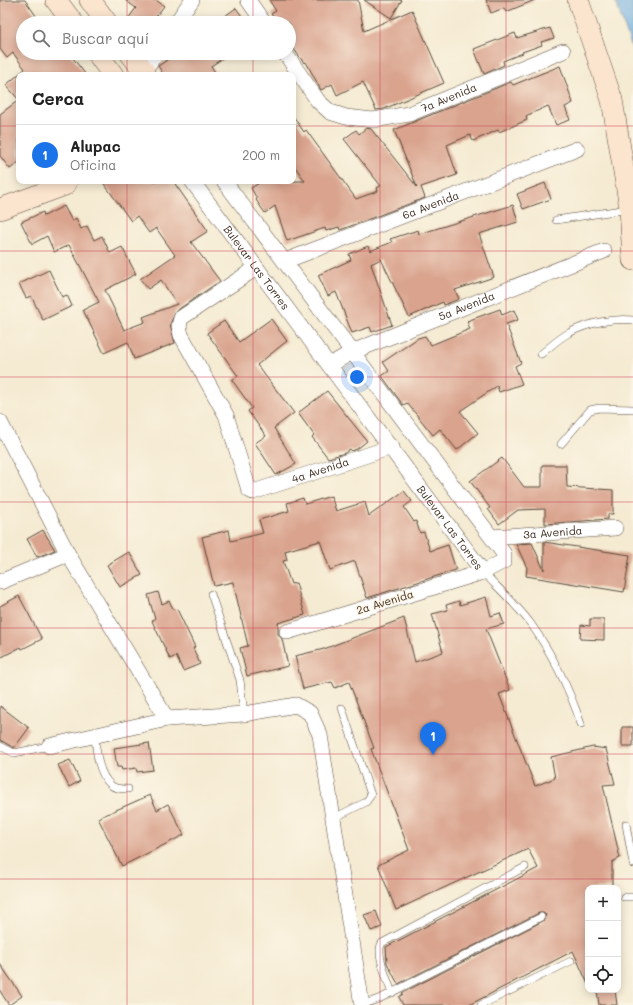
<!DOCTYPE html>
<html lang="es">
<meta charset="utf-8">
<style>
body{margin:0;font-family:Mali,sans-serif;background:#f6f6f6;color:#222}
.controls{position:absolute;right:12px;bottom:12px;display:grid;overflow:hidden;border-radius:8px;box-shadow:0 2px 10px #0003}
.controls button{width:36px;height:36px;display:grid;place-items:center;padding:0;border:0;border-bottom:1px solid #e0e0e0;background:#fff;color:#222;font:20px sans-serif}
.you{position:absolute;left:357px;top:377px;width:14px;height:14px;margin:-10px;border:3px solid #fff;border-radius:50%;background:#1a73e8;box-shadow:0 0 0 6px #1a73e833}
.badge{display:grid;place-items:center;width:26px;height:26px;border-radius:50%;background:#1a73e8;color:#fff;font-size:13px;font-weight:700}
.pin{position:absolute;translate:-50% -33px;filter:drop-shadow(0 1px 2px #0008)}
.pin::after{content:'';position:absolute;top:21px;width:14px;height:12px;background:inherit;clip-path:polygon(0 0,100% 0,50% 100%)}
.list{margin:0;padding:0;list-style:none}
h2{display:flex;justify-content:space-between;align-items:center;height:52px;margin:0;padding:0 16px;font-size:17px}
h2 small{font-size:13px;font-weight:400;color:#767676}
.list li{display:grid;grid-template-columns:26px 1fr auto;gap:12px;align-items:center;box-sizing:border-box;height:60px;padding:0 16px;border-top:1px solid #e0e0e0}
.list b{display:block;font-size:15px;white-space:nowrap}
.list p{margin:0;font-size:13px;white-space:nowrap;color:#767676}
.list em{font-size:13px;font-style:normal;color:#767676}
.icon{flex:none;width:22px;height:22px;fill:none;stroke:currentColor;stroke-width:2;stroke-linecap:round;stroke-linejoin:round}
.map{position:relative;flex:none;width:633px;height:1005px;overflow:hidden}
.search{position:absolute;background:#fff;box-shadow:0 2px 10px #0003;left:16px;top:16px;width:280px;height:44px;display:flex;align-items:center;gap:10px;box-sizing:border-box;padding:0 14px;border-radius:22px;color:#767676;font-size:15px}
.panel{position:absolute;background:#fff;box-shadow:0 2px 10px #0003;left:16px;top:72px;width:280px;height:112px;border-radius:8px}
.map>svg:first-child{display:block}
</style>
<div class="map">
<svg width="633" height="1005" viewBox="0 0 633 1005">
<rect width="100%" height="100%" fill="#fcf5e5"/>
<filter id="ink" filterUnits="userSpaceOnUse"><feTurbulence type="fractalNoise" baseFrequency=".025" numOctaves="2"/><feDisplacementMap in="SourceGraphic" scale="8" xChannelSelector="R" yChannelSelector="G"/><feConvolveMatrix kernelMatrix="1 2 1 2 8 2 1 2 1" color-interpolation-filters="sRGB"/></filter>
<filter id="wash" filterUnits="userSpaceOnUse"><feTurbulence type="fractalNoise" baseFrequency=".012" numOctaves="4" result="noise"/><feDisplacementMap in="SourceGraphic" scale="16" xChannelSelector="R" yChannelSelector="G"/><feGaussianBlur stdDeviation="0.9" result="paint"/><feColorMatrix in="noise" values="0 0 0 0 0 0 0 0 0 0 0 0 0 0 0 0 0 1.4 0 .05"/><feComposite in="paint" operator="in"/></filter>
<g filter="url(#wash)">
<rect width="100%" height="100%" fill="#f5ebd3"/>
<path fill="#6cade0" stroke="#546c7f" d="M615,0h18v51z"/>
<g id="blocks">
<path fill="#d9a38d" d="M0,0h25l16,23h-18v30h46l17,22h-67v87l-9,7 -10,-13v-42l19,-14 -13,-15 19,-16 -12,-16 -6,5 -7,-9z
M125,0h31l8,6 -13,17h-26l11,-15z
M269,0h89l6,31 48,-21 32,73 -60,26 -8,1 -13,-28 -26,13 -5,-11 -11,6 -15,-28 -2,1 -15,-21v-19h-11l-7,-9 5,-3z
M364,0h38l-11,18z
M486,0h49l-29,12 -2,-4 -13,5z
M236,8l11,15h-17l-5,-7z
M550,28l4,10 -13,4 1,3 -20,7 1,1 -20,8 1,4 -20,9 -10,-25 41,-16 2,5z
M165,53h66l-20,13 6,9h-53l-6,-9 9,-6z
M560,66l13,37 -8,4 5,13 -14,5 -8,-19 -22,10 1,4 -28,12 -1,-2 -25,11 -3,-6 -23,10 10,30 -36,12 4,11 -85,32 -1,-3 -13,4 -1,-3 -38,13 -12,-35 -10,7 -9,-13 1,-1 -6,-11 11,-7h43l-12,-17v-48l11,16 2,-2 50,69 22,-8 -1,-3 4,-2 -37,-47 12,-9 3,4 7,-6 5,1 46,58 -23,-57 117,-48 2,3z
M102,181h71l35,50 -17,11 29,39 -44,30 -6,13 5,19 -41,16 -6,-17 -24,11 -21,-43 16,-8 -30,-57 -15,7 -7,-16 -15,8 -11,-22 22,-10 1,4 20,-10 8,15 4,-3 5,11 6,-3 7,14 8,-4 8,17 12,-6 14,27 -31,16 19,40 21,-8 -2,-5 34,-13 -16,-24 -13,9 -8,-10 35,-24 -19,-27 -7,5 -12,-17 -6,5z
M545,183l6,16 -28,10 -6,-15z
M513,205l5,17 -39,12 15,43 -39,13 4,9 -15,6 -1,-3 -34,15 -28,-58 -10,5 21,61 -20,7 -2,-5 -18,6 -16,-41 -8,4 -10,-21 33,-15 -2,-6 19,-8 2,5 22,-9 -2,-3 28,-9 1,4z
M49,270l13,27 5,-2 5,11 -29,14 -12,-24 -5,2 -7,-14z
M500,309l2,6 12,-5 4,10 -12,4 15,39 -6,3 7,18 -23,8 -2,-6 -37,25 18,22 -21,17 -17,-21 -7,6 -26,-32 -4,2 -21,-29 7,-5 -6,-9 35,-24 7,-2 6,9 39,-16 -3,-8z
M271,319l16,22 -30,24 37,48 -20,15 22,36 -20,11 -21,-32 11,-7 -18,-25 4,-3 -20,-28 6,-4 -31,-43 17,-12 15,21z
M327,391l40,50 -10,8 -5,2 -2,-2 -5,4 -17,5 -16,-21 2,-2 -16,-22z
M502,458l22,29h18v-22h24l1,22 46,3v24h-5v5l-63,5v-15l-27,1 -19,14 -11,-15 2,-1 -20,-27z
M404,491l8,10 -8,6 10,15 2,-1 4,12 4,-1 6,19 18,-6 8,25 -89,28 -12,-37 -25,9 -10,-29 -35,10 2,9 -4,1 8,23 5,-1 9,32 -27,8v11l4,5 6,27 -41,10 -7,-28 8,-2 -15,-64 -19,4 -12,-49 27,-7 2,11 32,-8 -4,-13 30,-9 -2,-8 16,-5 2,6 26,-8 5,15 29,-9 4,14z
M43,530l12,20 -18,7 -10,-18z
M544,542l86,13 -6,37 -98,-16 1,-8 -11,-24 16,-1 12,27z
M129,552l13,23 -22,12 -13,-22z
M158,592l4,12 7,-3 5,9 3,-1 18,38 -2,1 7,16 -17,7 -7,-15 -6,3 -18,-38 3,-2 -7,-24z
M19,596l23,43 -20,10 -1,-2 -21,11v-52z
M486,597l5,19 9,-3 4,11 -18,5 24,61 -11,4 36,92 20,-8 -4,-21 42,-10 13,2 9,35 -12,1 17,73 -8,4v26h-24v96l-15,-33 -104,54h-66l-4,-8 4,-3 -1,-1 141,-72 3,-6 -3,-2h-4l-141,71 -11,-21 -1,-16 152,-79 -10,-19 -132,61 -18,-45 31,-15 -38,-101 3,-1 -25,-66 -14,6 -3,-6 -29,7 -8,-33 29,-7 80,-31 11,44 28,-10 -11,-38 16,-4 -2,-5 13,-4 1,4z
M590,619h14v21l-24,-1 1,-14 9,1z
M0,706l29,22 -15,20 -14,-8z
M622,727h11v19h-11z
M149,743l4,27 -16,2 -1,-4 -14,2 -1,-3h-4l-3,-19z
M70,760l10,21 -11,6 -11,-22z
M150,795l7,15 11,-6 16,31 -62,31 -24,-48z
M376,911l6,16 -11,4 -7,-16z
M0,964l22,32 -13,9 -9,-14z
M597,990h18l2,15h-18z"/>
</g>
</g>
<g filter="url(#ink)">
<use href="#blocks" fill-opacity="0" stroke="#574739" stroke-width="1"/>
<g fill="none" stroke-linecap="round" stroke-linejoin="round">
<g stroke="#574739" stroke-width="8">
<path id="lane" d="M556,220l72,-11
M541,354c9,-7 18,-16 28,-21 18,-10 44,-15 64,-13
M561,444l29,-34 9,-2 34,1
M483,572c16,17 34,33 48,52 22,31 38,64 50,100
M211,594l29,86 4,34
M95,735c1,16 3,40 17,51 4,3 11,3 16,3
M0,746l14,7 35,-7
M332,819l34,-17 5,-7 -29,-87
M626,824l7,40
M624,897h9
M392,993c-4,-13 -17,-40 -10,-50l143,-76
M362,1005l19,-7 160,-81
M481,1005l90,-44"/>
</g>
<g stroke="#574739" stroke-width="16">
<g id="street">
<path d="M248,0l16,23"/>
<path d="M176,23l16,-23"/>
<path id="s1" d="M285,53l33,48 12,11 16,5 27,3 36,-6 154,-63"/>
<path d="M147,75l-3,-4 12,-18"/>
<path id="s2" d="M192,181l291,391"/>
<path d="M224,181l280,373v7l-21,11 -196,60"/>
<path id="s3" d="M285,261l292,-112"/>
<path id="s4" d="M256,268l-75,50 -2,8 2,9 45,80 23,75 4,2 139,-45"/>
<path id="s5" d="M330,365l22,-13 252,-101"/>
<path d="M0,422l68,132 99,165"/>
<path id="s6" d="M492,537l123,-9"/>
<path d="M0,582l68,-28"/>
<path d="M49,746l118,-27 77,-5 52,-9 14,8 10,22 42,270"/>
</g>
</g>
<g stroke="#574739" stroke-width="22">
<path id="secondary" d="M56,0l17,23
M90,0l17,23
M578,0l34,100 18,108 3,52
M97,53l16,22
M130,53l14,18 -3,4
M0,209l65,-24 2,-4"/>
</g>
<use href="#lane" stroke="#fff" stroke-width="7"/>
<use href="#street" stroke="#fff" stroke-width="15"/>
<use href="#secondary" stroke="#fce5cf" stroke-width="21"/>
</g>
</g>
<path fill="none" stroke="#d1495b" stroke-width="1" stroke-opacity="0.55" d="M127,0v23M253,0v23M380,0v1005M506,0v1005M127,53v22M253,53v22M0,126h19M293,126h340M127,181v824M253,181v824M0,251h633M0,377h633M0,502h633M0,628h633M0,754h633M0,879h633"/>
<g text-anchor="middle" stroke-width="3" stroke-linejoin="round" paint-order="stroke">
<g font-size="11" fill="#3b2a1e" stroke="#fcf5e5">
<text dy="4" stroke="none"><textPath href="#s1" startOffset="198">7a Avenida</textPath></text>
<text dy="4" stroke="none"><textPath href="#s3" startOffset="156">6a Avenida</textPath></text>
<text dy="4" stroke="none"><textPath href="#s2" startOffset="108">Bulevar Las Torres</textPath></text>
<text dy="4" stroke="none"><textPath href="#s5" startOffset="149">5a Avenida</textPath></text>
<text dy="4" stroke="none"><textPath href="#s4" startOffset="353">4a Avenida</textPath></text>
<text dy="4" stroke="none"><textPath href="#s2" startOffset="432">Bulevar Las Torres</textPath></text>
<text dy="4" stroke="none"><textPath href="#s6" startOffset="61">3a Avenida</textPath></text>
<text transform="translate(385 602) rotate(-17)" y="4">2a Avenida</text>
</g>
</g>
</svg>
<div class="controls">
<button>+</button>
<button>−</button>
<button><svg class="icon" aria-label="locate" viewBox="0 0 24 24"><circle cx="12" cy="12" r="6"/><path d="M12 2v4M12 18v4M2 12h4M18 12h4"/></svg></button>
</div>
<div class="you"></div>
<div class="pin badge" style="left:433px;top:755px">1</div>
<div class="search"><svg class="icon" aria-label="search" viewBox="0 0 24 24"><circle cx="10" cy="10" r="6"/><path d="M15 15l6 6"/></svg>Buscar aquí</div>
<section class="panel">
<h2>Cerca<small></small></h2>
<ul class="list">
<li><span class="badge">1</span><div><b>Alupac</b><p>Oficina</p></div><em>200 m</em></li>
</ul>
</section>
</div>
